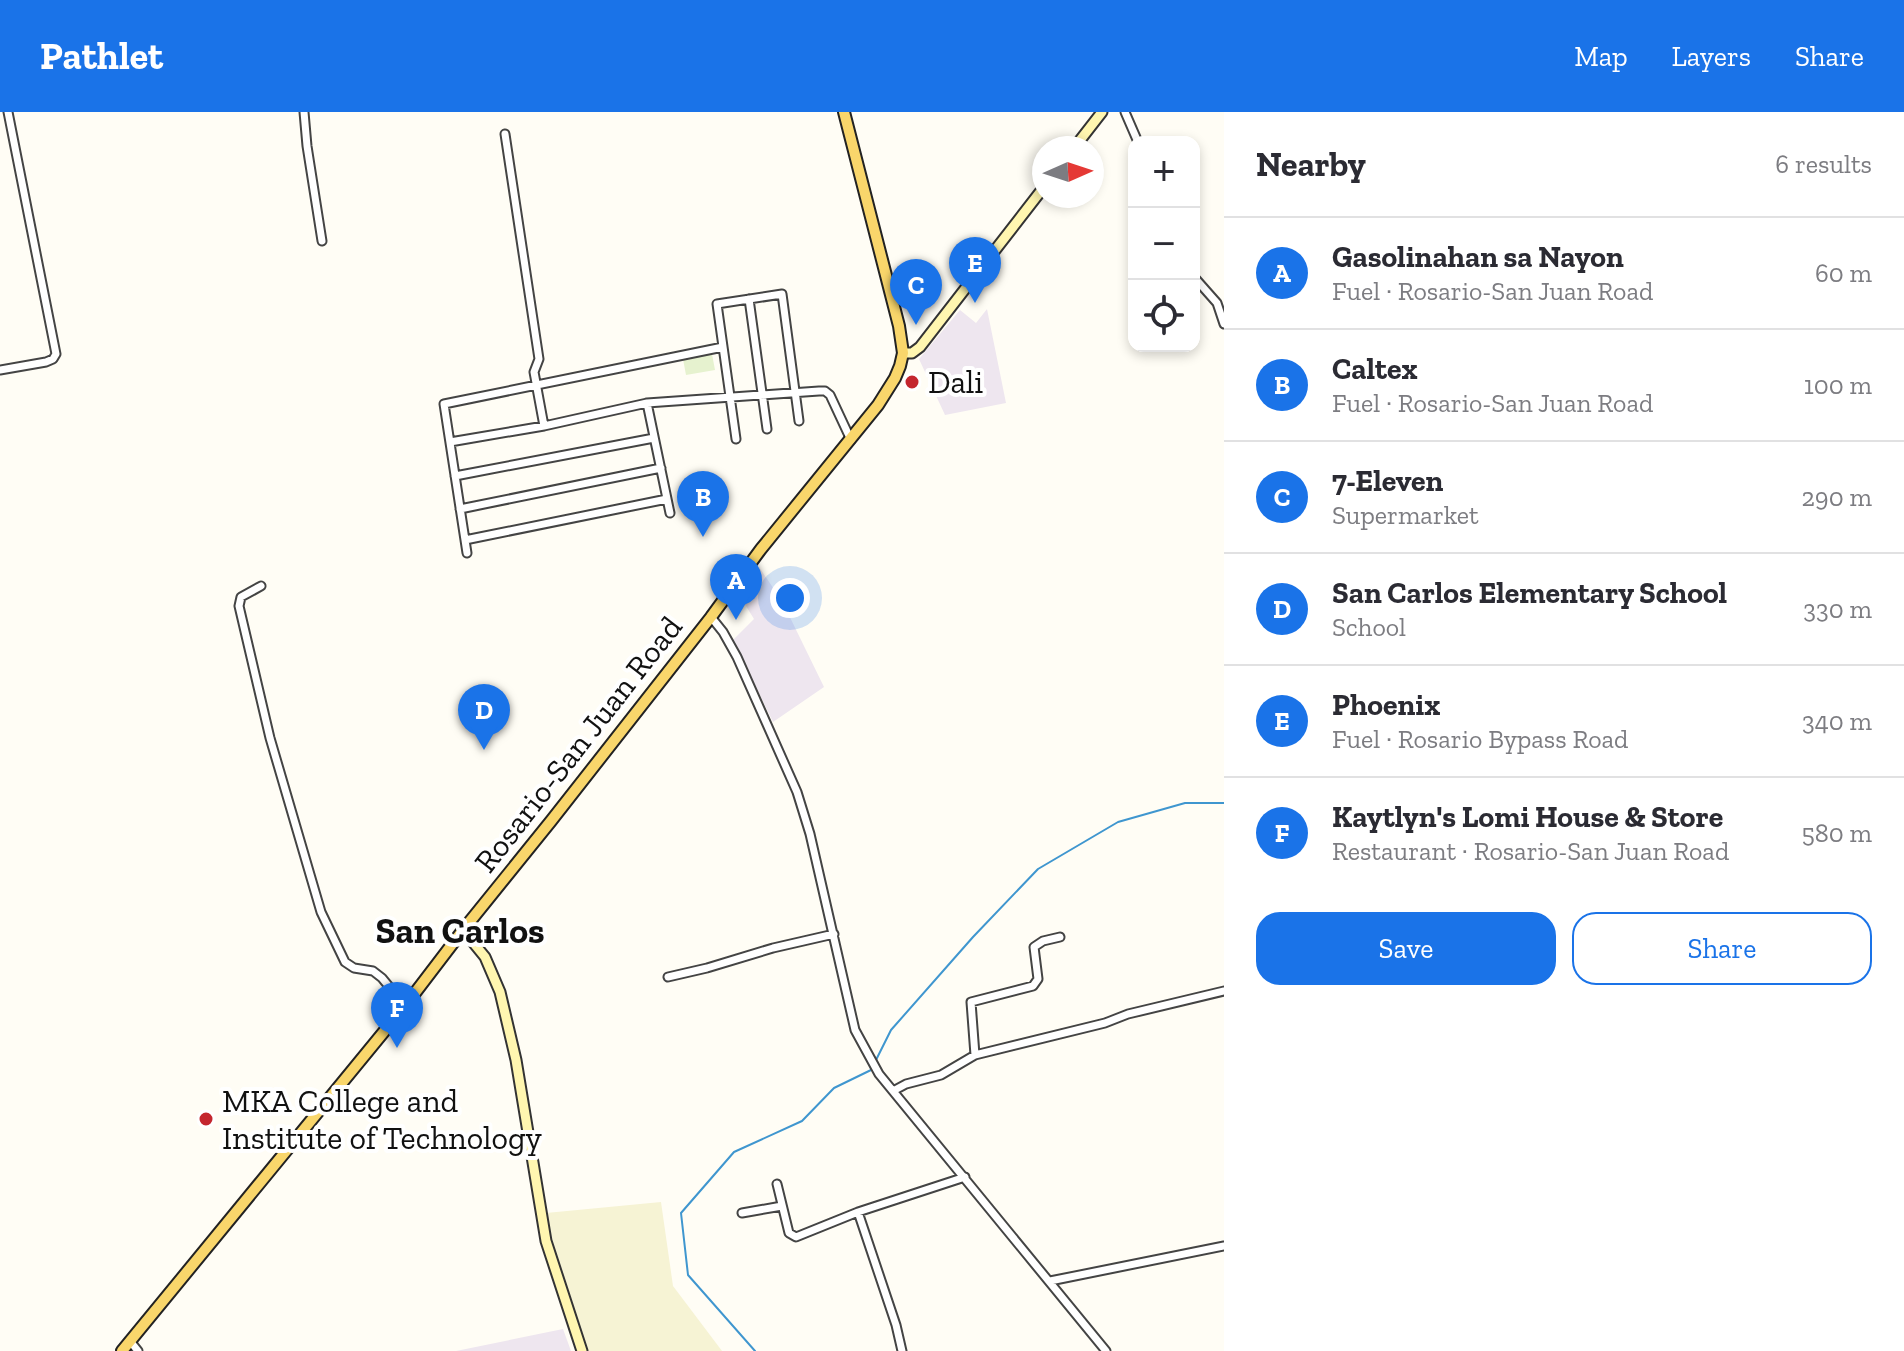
<!DOCTYPE html>
<meta charset="utf-8">
<style>
body{margin:0;font-family:"Zilla Slab",serif;background:#f7f7f7;color:#2b2b33}
.controls{position:absolute;right:24px;top:24px;display:grid;overflow:hidden;border-radius:16px;box-shadow:0 4px 12px #0003}
.controls button{width:72px;height:72px;display:grid;place-items:center;padding:0;border:0;border-bottom:2px solid #e1e1e2;background:#fff;color:#2b2b33;font:40px sans-serif}
.compass{position:absolute;left:1032px;top:24px;width:72px;height:72px;border-radius:50%;background:#fff;box-shadow:0 4px 12px #0003;rotate:87deg}
.you{position:absolute;left:790px;top:486px;width:28px;height:28px;margin:-20px;border:6px solid #fff;border-radius:50%;background:#1a73e8;box-shadow:0 0 0 12px #1a73e833}
.badge{display:grid;place-items:center;width:52px;height:52px;border-radius:50%;background:#1a73e8;color:#fff;font-size:26px;font-weight:700}
.pin{position:absolute;translate:-50% -66px;filter:drop-shadow(0 2px 4px #0008)}
.pin::after{content:'';position:absolute;top:42px;width:28px;height:24px;background:inherit;clip-path:polygon(0 0,100% 0,50% 100%)}
.list{margin:0;padding:0;list-style:none}
h2{display:flex;justify-content:space-between;align-items:center;height:104px;margin:0;padding:0 32px;font-size:34px}
h2 small{font-size:26px;font-weight:400;color:#7c7c81}
.list li{display:grid;grid-template-columns:52px 1fr auto;gap:24px;align-items:center;box-sizing:border-box;height:112px;padding:0 32px;border-top:2px solid #e1e1e2}
.list b{display:block;font-size:30px;white-space:nowrap}
.list p{margin:0;font-size:26px;white-space:nowrap;color:#7c7c81}
.list em{font-size:26px;font-style:normal;color:#7c7c81}
.actions{display:flex;gap:16px;padding:24px 32px}
.actions a{flex:1;padding:18px 0;border:2px solid #1a73e8;border-radius:24px;text-align:center;font-size:28px;color:#1a73e8}
.actions .main{background:#1a73e8;color:#fff}
.icon{flex:none;width:44px;height:44px;fill:none;stroke:currentColor;stroke-width:2;stroke-linecap:round;stroke-linejoin:round}
.map{position:relative;flex:none;width:1224px;height:1239px;overflow:hidden}
header{display:flex;align-items:center;gap:48px;box-sizing:border-box;height:112px;padding:0 40px;background:#1a73e8;color:#fff}
header strong{font-size:38px}
nav{display:flex;gap:44px;margin-inline-start:auto;font-size:28px}
main{display:flex}
aside{flex:1;background:#fff}
.map>svg:first-child{display:block}
</style>
<header>
<strong>Pathlet</strong>
<nav><a>Map</a><a>Layers</a><a>Share</a></nav>
</header>
<main>
<div class="map">
<svg width="1224" height="1239" viewBox="0 0 1224 1239">
<rect width="100%" height="100%" fill="#fffdf5"/>
<path fill="#eee6ef" d="M987,197l19,94 -61,12 -26,-56 41,-49 16,13z
M759,455l23,34 42,86 -51,35 -40,-82 21,-21 -16,-26z
M563,1217l8,22h-115z"/>
<path fill="#f6f3d4" d="M661,1090l12,84 49,65h-135l-35,-109 -6,-29z"/>
<path fill="#e6f2cf" d="M712,242l3,16 -29,5 -3,-16z"/>
<g fill="none" stroke-linecap="round" stroke-linejoin="round">
<path stroke="#3f96cf" stroke-width="2" d="M876,948l15,-30 82,-93 65,-68 80,-47 67,-19h39
M755,1239l-67,-76 -7,-62 53,-61 68,-31 32,-33 37,-18"/>
<g stroke="#444" stroke-width="11">
<path id="street" d="M304,0l3,34 15,95
M1125,0l13,30
M505,22l34,225 -5,13 10,54
M1194,165l23,26 7,21
M749,187l18,130
M0,258l46,-8 7,-3 3,-5 -48,-242
M647,291l23,110
M736,327l-19,-135 65,-10 17,127
M450,330l94,-16 103,-23 172,-12h6l5,4 21,45
M455,364l199,-38
M460,397l201,-41
M465,428l202,-41
M467,441l-23,-149 279,-57
M261,474l-20,11 -2,9 31,132 51,174 24,50 9,6 19,3 9,7 23,28
M711,505l12,15 14,25 60,135 13,42 45,196 24,44 227,277
M668,865l39,-9 66,-20 61,-14
M975,943l-4,-53 62,-16 5,-7 -4,-32 9,-6 17,-4
M893,979l13,-7 35,-9 34,-20 130,-32 23,-9 96,-23
M777,1072l12,49 7,4 62,-25 107,-35
M858,1100l38,113 6,26
M742,1101l40,-7
M1050,1169l174,-35
M130,1229l8,10"/>
</g>
<g stroke="#333" stroke-width="13">
<path id="secondary" d="M1074,36l28,-36
M903,241h9l8,-6 124,-160
M463,818l22,27 15,35 16,68 30,181 36,110"/>
</g>
<g stroke="#222" stroke-width="14">
<path id="primary" d="M122,1239l283,-345 58,-76 88,-109 160,-204 50,-68 117,-144 17,-27 5,-12 3,-13 -4,-27 -55,-214"/>
</g>
<use href="#street" stroke="#fff" stroke-width="7"/>
<use href="#secondary" stroke="#fff6b0" stroke-width="9"/>
<use href="#primary" stroke="#f9d66b" stroke-width="10"/>
</g>
<g fill="#c4262e" stroke="#fff" stroke-width="3">
<circle cx="912" cy="270" r="8"/>
<circle cx="206" cy="1007" r="8"/>
</g>
<g text-anchor="middle" stroke-width="8" stroke-linejoin="round" paint-order="stroke">
<g font-size="32" fill="#111" stroke="#fff" text-anchor="start">
<text x="928" y="281">Dali</text>
<text x="222" y="1000">MKA College and<tspan x="222" dy="37">Institute of Technology</tspan></text>
</g>
<g font-size="32" fill="#111" stroke="#fff">
<text transform="translate(578 632) rotate(-52)" y="11">Rosario-San Juan Road</text>
</g>
<g font-size="36" font-weight="bold" fill="#111" stroke="#fff">
<text x="460" y="831">San Carlos</text>
</g>
</g>
</svg>
<div class="controls">
<button>+</button>
<button>−</button>
<button><svg class="icon" aria-label="locate" viewBox="0 0 24 24"><circle cx="12" cy="12" r="6"/><path d="M12 2v4M12 18v4M2 12h4M18 12h4"/></svg></button>
</div>
<svg class="compass" viewBox="-18 -18 36 36"><path d="M0-13l5 13h-10z" fill="#e53935"/><path d="M0 13l5-13h-10z" fill="#7c7c81"/></svg>
<div class="you"></div>
<div class="pin badge" style="left:736px;top:508px">A</div>
<div class="pin badge" style="left:703px;top:425px">B</div>
<div class="pin badge" style="left:916px;top:213px">C</div>
<div class="pin badge" style="left:484px;top:638px">D</div>
<div class="pin badge" style="left:975px;top:191px">E</div>
<div class="pin badge" style="left:397px;top:936px">F</div>
</div>
<aside>
<h2>Nearby<small>6 results</small></h2>
<ul class="list">
<li><span class="badge">A</span><div><b>Gasolinahan sa Nayon</b><p>Fuel · Rosario-San Juan Road</p></div><em>60 m</em></li>
<li><span class="badge">B</span><div><b>Caltex</b><p>Fuel · Rosario-San Juan Road</p></div><em>100 m</em></li>
<li><span class="badge">C</span><div><b>7-Eleven</b><p>Supermarket</p></div><em>290 m</em></li>
<li><span class="badge">D</span><div><b>San Carlos Elementary School</b><p>School</p></div><em>330 m</em></li>
<li><span class="badge">E</span><div><b>Phoenix</b><p>Fuel · Rosario Bypass Road</p></div><em>340 m</em></li>
<li><span class="badge">F</span><div><b>Kaytlyn's Lomi House &amp; Store</b><p>Restaurant · Rosario-San Juan Road</p></div><em>580 m</em></li>
</ul>
<div class="actions"><a class="main">Save</a><a>Share</a></div>
</aside>
</main>
